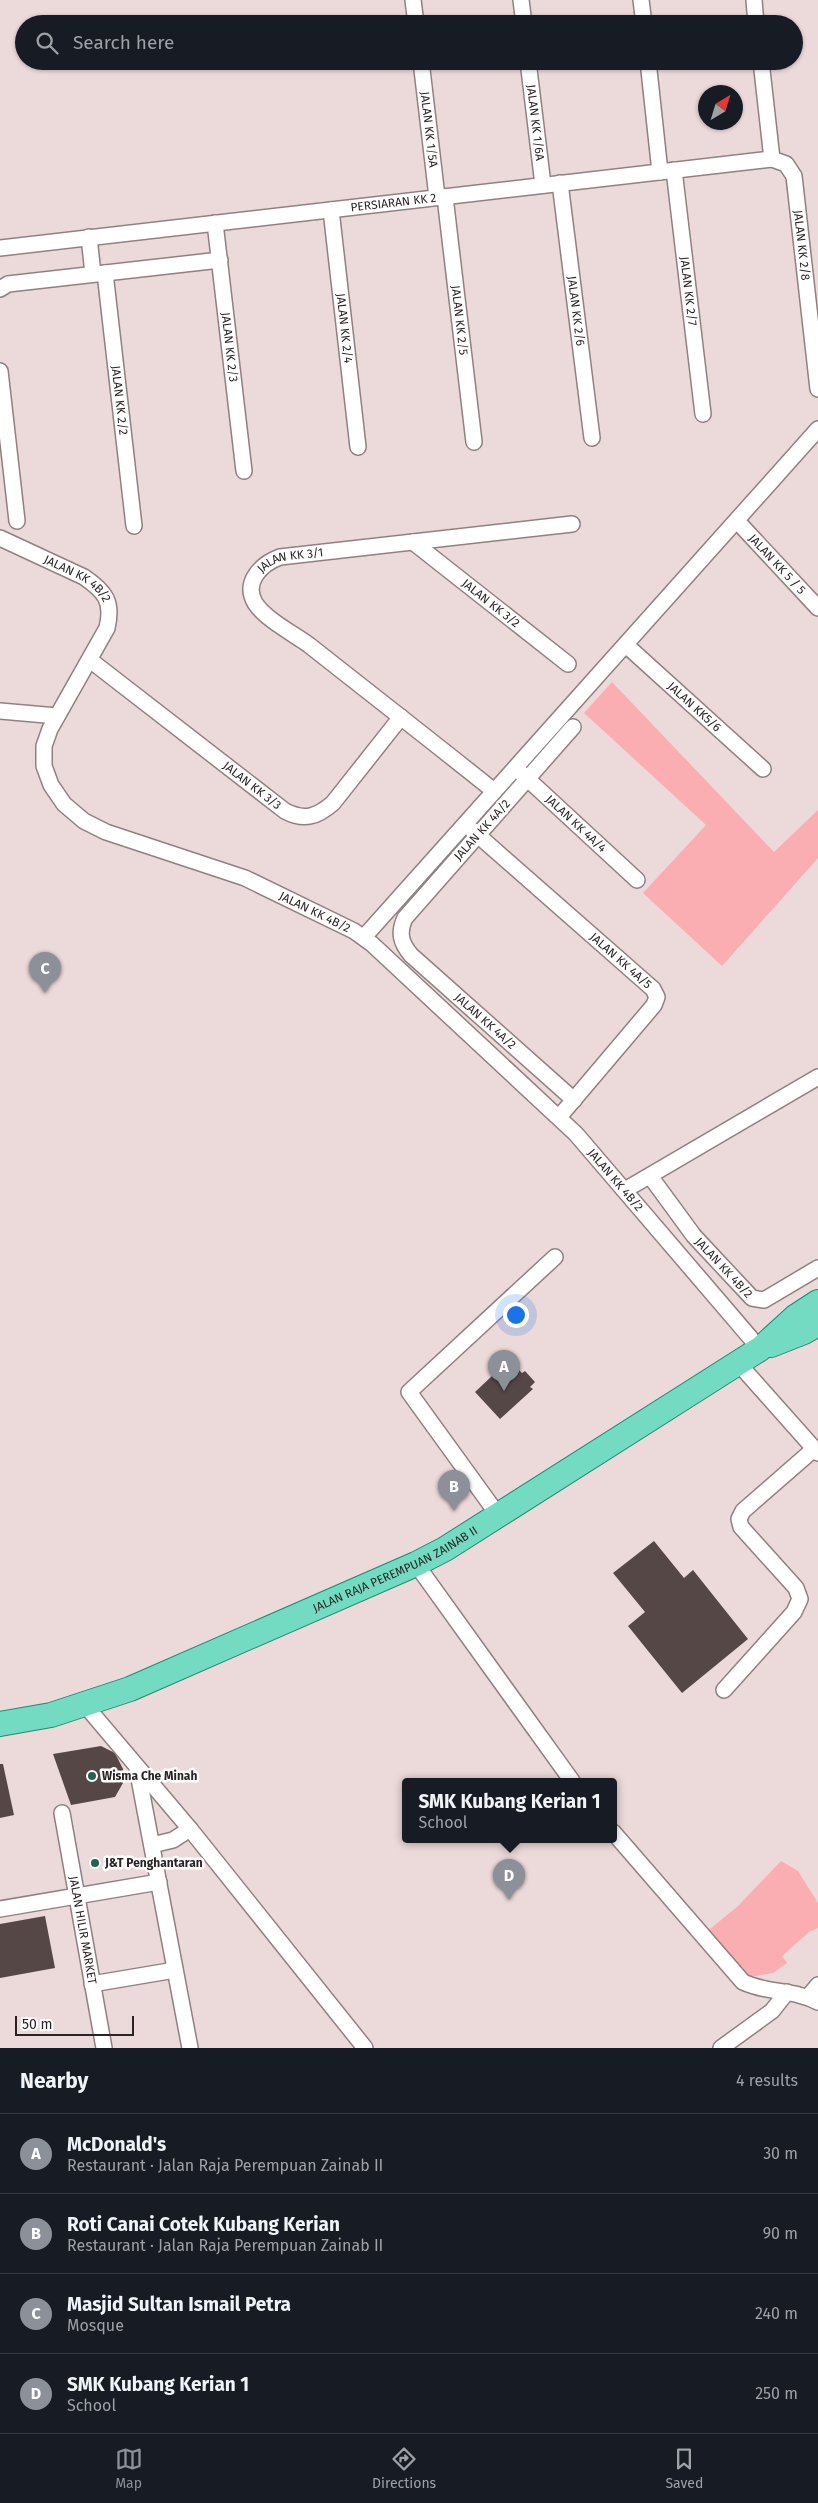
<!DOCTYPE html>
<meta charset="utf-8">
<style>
body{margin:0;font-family:"Fira Sans",sans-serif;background:#242831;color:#f1f3f6}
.compass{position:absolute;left:698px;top:85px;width:45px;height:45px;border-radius:50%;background:#171b24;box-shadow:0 1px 4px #0004;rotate:38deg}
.scale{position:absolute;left:15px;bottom:12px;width:119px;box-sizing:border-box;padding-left:5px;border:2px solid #2a2324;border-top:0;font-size:14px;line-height:18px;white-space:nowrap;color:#2a2324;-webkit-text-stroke:4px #fff;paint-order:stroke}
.you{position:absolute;left:515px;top:1314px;width:18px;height:18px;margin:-12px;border:4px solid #fff;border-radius:50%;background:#1a73e8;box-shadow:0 0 0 8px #1a73e833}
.badge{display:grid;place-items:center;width:32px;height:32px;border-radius:50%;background:#8c9099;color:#fff;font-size:16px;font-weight:700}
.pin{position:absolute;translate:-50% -41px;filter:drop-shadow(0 1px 2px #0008)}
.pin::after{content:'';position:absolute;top:26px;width:18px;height:15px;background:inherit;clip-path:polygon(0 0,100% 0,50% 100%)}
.popup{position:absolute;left:402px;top:1778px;width:215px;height:65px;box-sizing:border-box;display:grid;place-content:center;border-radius:5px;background:#171b24;filter:drop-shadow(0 1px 4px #0005);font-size:16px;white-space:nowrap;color:#9ea1a6}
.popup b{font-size:19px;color:#f1f3f6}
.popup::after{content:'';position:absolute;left:50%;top:100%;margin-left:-10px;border:10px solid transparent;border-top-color:#171b24}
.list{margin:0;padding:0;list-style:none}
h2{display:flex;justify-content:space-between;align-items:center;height:65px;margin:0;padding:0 20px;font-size:21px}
h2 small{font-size:16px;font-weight:400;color:#9ea1a6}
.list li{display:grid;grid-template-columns:32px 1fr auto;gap:15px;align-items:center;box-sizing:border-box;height:80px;padding:0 20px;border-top:1px solid #363941}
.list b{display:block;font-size:19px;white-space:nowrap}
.list p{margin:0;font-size:16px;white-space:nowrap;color:#9ea1a6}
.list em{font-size:16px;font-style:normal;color:#9ea1a6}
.icon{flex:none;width:28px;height:28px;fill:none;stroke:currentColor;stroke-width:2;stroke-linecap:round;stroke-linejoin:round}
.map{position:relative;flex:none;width:818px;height:2048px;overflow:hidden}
.search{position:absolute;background:#171b24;box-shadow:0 1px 4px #0004;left:15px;right:15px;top:15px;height:55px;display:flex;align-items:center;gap:12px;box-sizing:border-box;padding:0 18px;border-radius:28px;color:#9ea1a6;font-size:19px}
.sheet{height:385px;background:#171b24}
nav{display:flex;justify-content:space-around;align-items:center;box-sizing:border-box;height:70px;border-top:1px solid #363941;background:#171b24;font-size:14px;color:#9ea1a6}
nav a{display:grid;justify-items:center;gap:2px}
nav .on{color:#8c9099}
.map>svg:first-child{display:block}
</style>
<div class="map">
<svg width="818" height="2048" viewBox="0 0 818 2048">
<rect width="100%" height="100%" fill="#ecd9d9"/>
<path fill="#fbaeb2" d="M612,682l162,170 44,-42v48l-96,108 -79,-73 63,-68 -122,-112z
M781,1861l17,10 20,32v25l-9,4 -27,24 5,7 -14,10 -30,5 -39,-44 34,-28z"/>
<path fill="#564747" d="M509,1360l13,13 3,-2 10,11 -5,5 3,2 -33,30 -25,-27z
M654,1541l30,37 9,-8 55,69 -66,54 -54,-67 17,-14 -32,-39z
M101,1746l14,7 8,16v14l-8,14 -44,8 -18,-51z
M0,1764h3l11,51 -14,3z
M45,1916l10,52 -55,10v-54z"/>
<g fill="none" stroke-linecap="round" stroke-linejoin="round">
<g stroke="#918081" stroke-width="18">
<g id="minor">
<path d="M413,0l3,24"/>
<path d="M521,0l3,24"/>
<path d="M641,0l3,24"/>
<path d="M754,0l2,24"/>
<path id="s1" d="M421,61l16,136"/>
<path id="s2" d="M528,61l15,124"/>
<path d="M648,61l12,111"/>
<path d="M761,61l11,98"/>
<path id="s3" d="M674,170l29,244"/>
<path id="s4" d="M560,183l32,255"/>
<path id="s5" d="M445,197l29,245"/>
<path id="s6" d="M331,210l27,237"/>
<path id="s7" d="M215,223l29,248"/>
<path d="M89,237l4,37"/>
<path id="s8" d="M0,248l772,-89 14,5 8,12 24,213"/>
<path id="s9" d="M105,273l29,253"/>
<path d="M0,289l8,-5 212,-24"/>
<path d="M0,371l17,150"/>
<path id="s10" d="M737,521l81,87"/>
<path id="s11" d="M0,538l84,39c22,15 29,25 23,51l-57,101 -6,17v20l7,19 13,19 20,17 22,11 139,46 109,53 18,13 204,190 184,215"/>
<path id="s12" d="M413,542l155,122"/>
<path id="s13" d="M626,645l137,124"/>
<path id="s14" d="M90,660l195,151c19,10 32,6 48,-8l68,-86"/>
<path d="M0,711l57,5"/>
<path id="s15" d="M573,727l-168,191c-7,15 -4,25 6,37l163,145"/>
<path id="s16" d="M520,772l117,108"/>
<path id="s17" d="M494,791c-61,-49 -123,-97 -185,-146 -15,-11 -44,-26 -54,-42 -12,-21 6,-39 25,-46l292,-33"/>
<path id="s18" d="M472,830l181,159 4,8 -3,8 -94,111"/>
<path d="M364,937l454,-508"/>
<path id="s19" d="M650,1176l44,60 58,62 12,2 54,-32"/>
<path d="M625,1190l193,-113"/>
<path d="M738,1363l80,90"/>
<path d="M498,1515l-89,-123 146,-135"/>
<path d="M416,1564l156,217"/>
<path d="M724,1690l70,-78 6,-13 -4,-11 -55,-61 -2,-8 4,-8 71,-62"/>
<path d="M85,1705l105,124 175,219"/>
<path d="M137,1768l53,280"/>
<path id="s20" d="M62,1813l42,235"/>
<path d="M613,1832l130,150c26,12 50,7 75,20"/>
<path d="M152,1845l21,-5 17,-11"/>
<path d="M0,1909l159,-27"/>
<path d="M92,1984l83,-14"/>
<path d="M808,1997l10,-12"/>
<path d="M721,2048l51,-37 15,-19"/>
</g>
</g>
<g stroke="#1d8b6f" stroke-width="26">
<g id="primary">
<path d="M771,1345l33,-13 14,-8"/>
<path id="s21" d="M0,1724l51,-9 79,-26 286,-125 29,-15 315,-200 35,-32 23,-15"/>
</g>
</g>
<use href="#minor" stroke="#fff" stroke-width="15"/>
<use href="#primary" stroke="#73dbc1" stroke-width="24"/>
</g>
<g fill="#25634f" stroke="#fff" stroke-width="2">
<circle cx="92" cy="1776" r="5"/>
<circle cx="95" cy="1863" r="5"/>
</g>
<g text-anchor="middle" stroke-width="5" stroke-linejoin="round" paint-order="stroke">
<g font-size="12" fill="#2a2324" stroke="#fff">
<text dy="4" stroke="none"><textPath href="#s2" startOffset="62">JALAN KK 1/6A</textPath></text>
<text dy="4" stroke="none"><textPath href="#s1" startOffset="69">JALAN KK 1/5A</textPath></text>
<text dy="4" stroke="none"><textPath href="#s8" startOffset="396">PERSIARAN KK 2</textPath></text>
<text dy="4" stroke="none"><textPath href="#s8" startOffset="876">JALAN KK 2/8</textPath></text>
<text dy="4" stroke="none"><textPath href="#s3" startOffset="122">JALAN KK 2/7</textPath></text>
<text dy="4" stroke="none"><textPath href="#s4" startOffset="129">JALAN KK 2/6</textPath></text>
<text dy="4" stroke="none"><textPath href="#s5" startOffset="124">JALAN KK 2/5</textPath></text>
<text dy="4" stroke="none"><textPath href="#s6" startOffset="119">JALAN KK 2/4</textPath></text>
<text dy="4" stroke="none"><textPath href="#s7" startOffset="125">JALAN KK 2/3</textPath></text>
<text dy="4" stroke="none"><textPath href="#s9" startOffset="128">JALAN KK 2/2</textPath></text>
<text dy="4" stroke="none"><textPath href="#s17" startOffset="374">JALAN KK 3/1</textPath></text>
<text dy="4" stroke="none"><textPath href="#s10" startOffset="59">JALAN KK 5 / 5</textPath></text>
<text dy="4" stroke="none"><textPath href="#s11" startOffset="88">JALAN KK 4B/2</textPath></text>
<text dy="4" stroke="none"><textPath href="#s12" startOffset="99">JALAN KK 3/2</textPath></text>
<text dy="4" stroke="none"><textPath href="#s13" startOffset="92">JALAN KK5/6</textPath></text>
<text dy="4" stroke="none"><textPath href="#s14" startOffset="205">JALAN KK 3/3</textPath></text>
<text dy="4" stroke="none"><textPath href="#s16" startOffset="76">JALAN KK 4A/4</textPath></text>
<text transform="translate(482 830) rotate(-48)" y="4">JALAN KK 4A/2</text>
<text dy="4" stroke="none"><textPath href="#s11" startOffset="626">JALAN KK 4B/2</textPath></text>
<text dy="4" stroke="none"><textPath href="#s18" startOffset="198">JALAN KK 4A/5</textPath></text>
<text dy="4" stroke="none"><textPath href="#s15" startOffset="394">JALAN KK 4A/2</textPath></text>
<text dy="4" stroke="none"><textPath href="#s11" startOffset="1031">JALAN KK 4B/2</textPath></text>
<text dy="4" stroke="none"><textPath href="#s19" startOffset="118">JALAN KK 4B/2</textPath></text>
<text dy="4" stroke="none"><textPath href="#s21" startOffset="426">JALAN RAJA PEREMPUAN ZAINAB II</textPath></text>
<text dy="4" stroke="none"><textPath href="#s20" startOffset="119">JALAN HILIR MARKET</textPath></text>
</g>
<g font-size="12" font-weight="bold" fill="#2a2324" stroke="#fff" text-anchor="start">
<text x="102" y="1780">Wisma Che Minah</text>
<text x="105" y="1867">J&amp;T Penghantaran</text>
</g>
</g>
</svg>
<svg class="compass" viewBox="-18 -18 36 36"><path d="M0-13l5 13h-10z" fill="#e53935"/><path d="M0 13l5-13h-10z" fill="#9ea1a6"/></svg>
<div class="scale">50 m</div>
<div class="you"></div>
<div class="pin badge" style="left:504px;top:1391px">A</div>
<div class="pin badge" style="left:454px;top:1511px">B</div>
<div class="pin badge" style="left:45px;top:993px">C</div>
<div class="pin badge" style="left:509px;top:1900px">D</div>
<div class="popup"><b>SMK Kubang Kerian 1</b>School</div>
<div class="search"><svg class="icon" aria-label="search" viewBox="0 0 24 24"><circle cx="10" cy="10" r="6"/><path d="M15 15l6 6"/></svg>Search here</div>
</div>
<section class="sheet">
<h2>Nearby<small>4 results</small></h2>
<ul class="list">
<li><span class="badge">A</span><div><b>McDonald's</b><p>Restaurant · Jalan Raja Perempuan Zainab II</p></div><em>30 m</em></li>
<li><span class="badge">B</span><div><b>Roti Canai Cotek Kubang Kerian</b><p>Restaurant · Jalan Raja Perempuan Zainab II</p></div><em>90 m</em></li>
<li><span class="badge">C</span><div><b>Masjid Sultan Ismail Petra</b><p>Mosque</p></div><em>240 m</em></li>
<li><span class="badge">D</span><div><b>SMK Kubang Kerian 1</b><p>School</p></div><em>250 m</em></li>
</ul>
</section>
<nav>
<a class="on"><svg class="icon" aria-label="map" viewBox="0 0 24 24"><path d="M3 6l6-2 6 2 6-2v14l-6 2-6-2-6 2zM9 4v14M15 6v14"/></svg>Map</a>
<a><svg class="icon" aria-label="directions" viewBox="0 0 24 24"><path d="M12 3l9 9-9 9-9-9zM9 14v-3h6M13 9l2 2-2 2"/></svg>Directions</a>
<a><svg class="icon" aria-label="saved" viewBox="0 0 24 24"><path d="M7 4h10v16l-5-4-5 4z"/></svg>Saved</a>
</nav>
